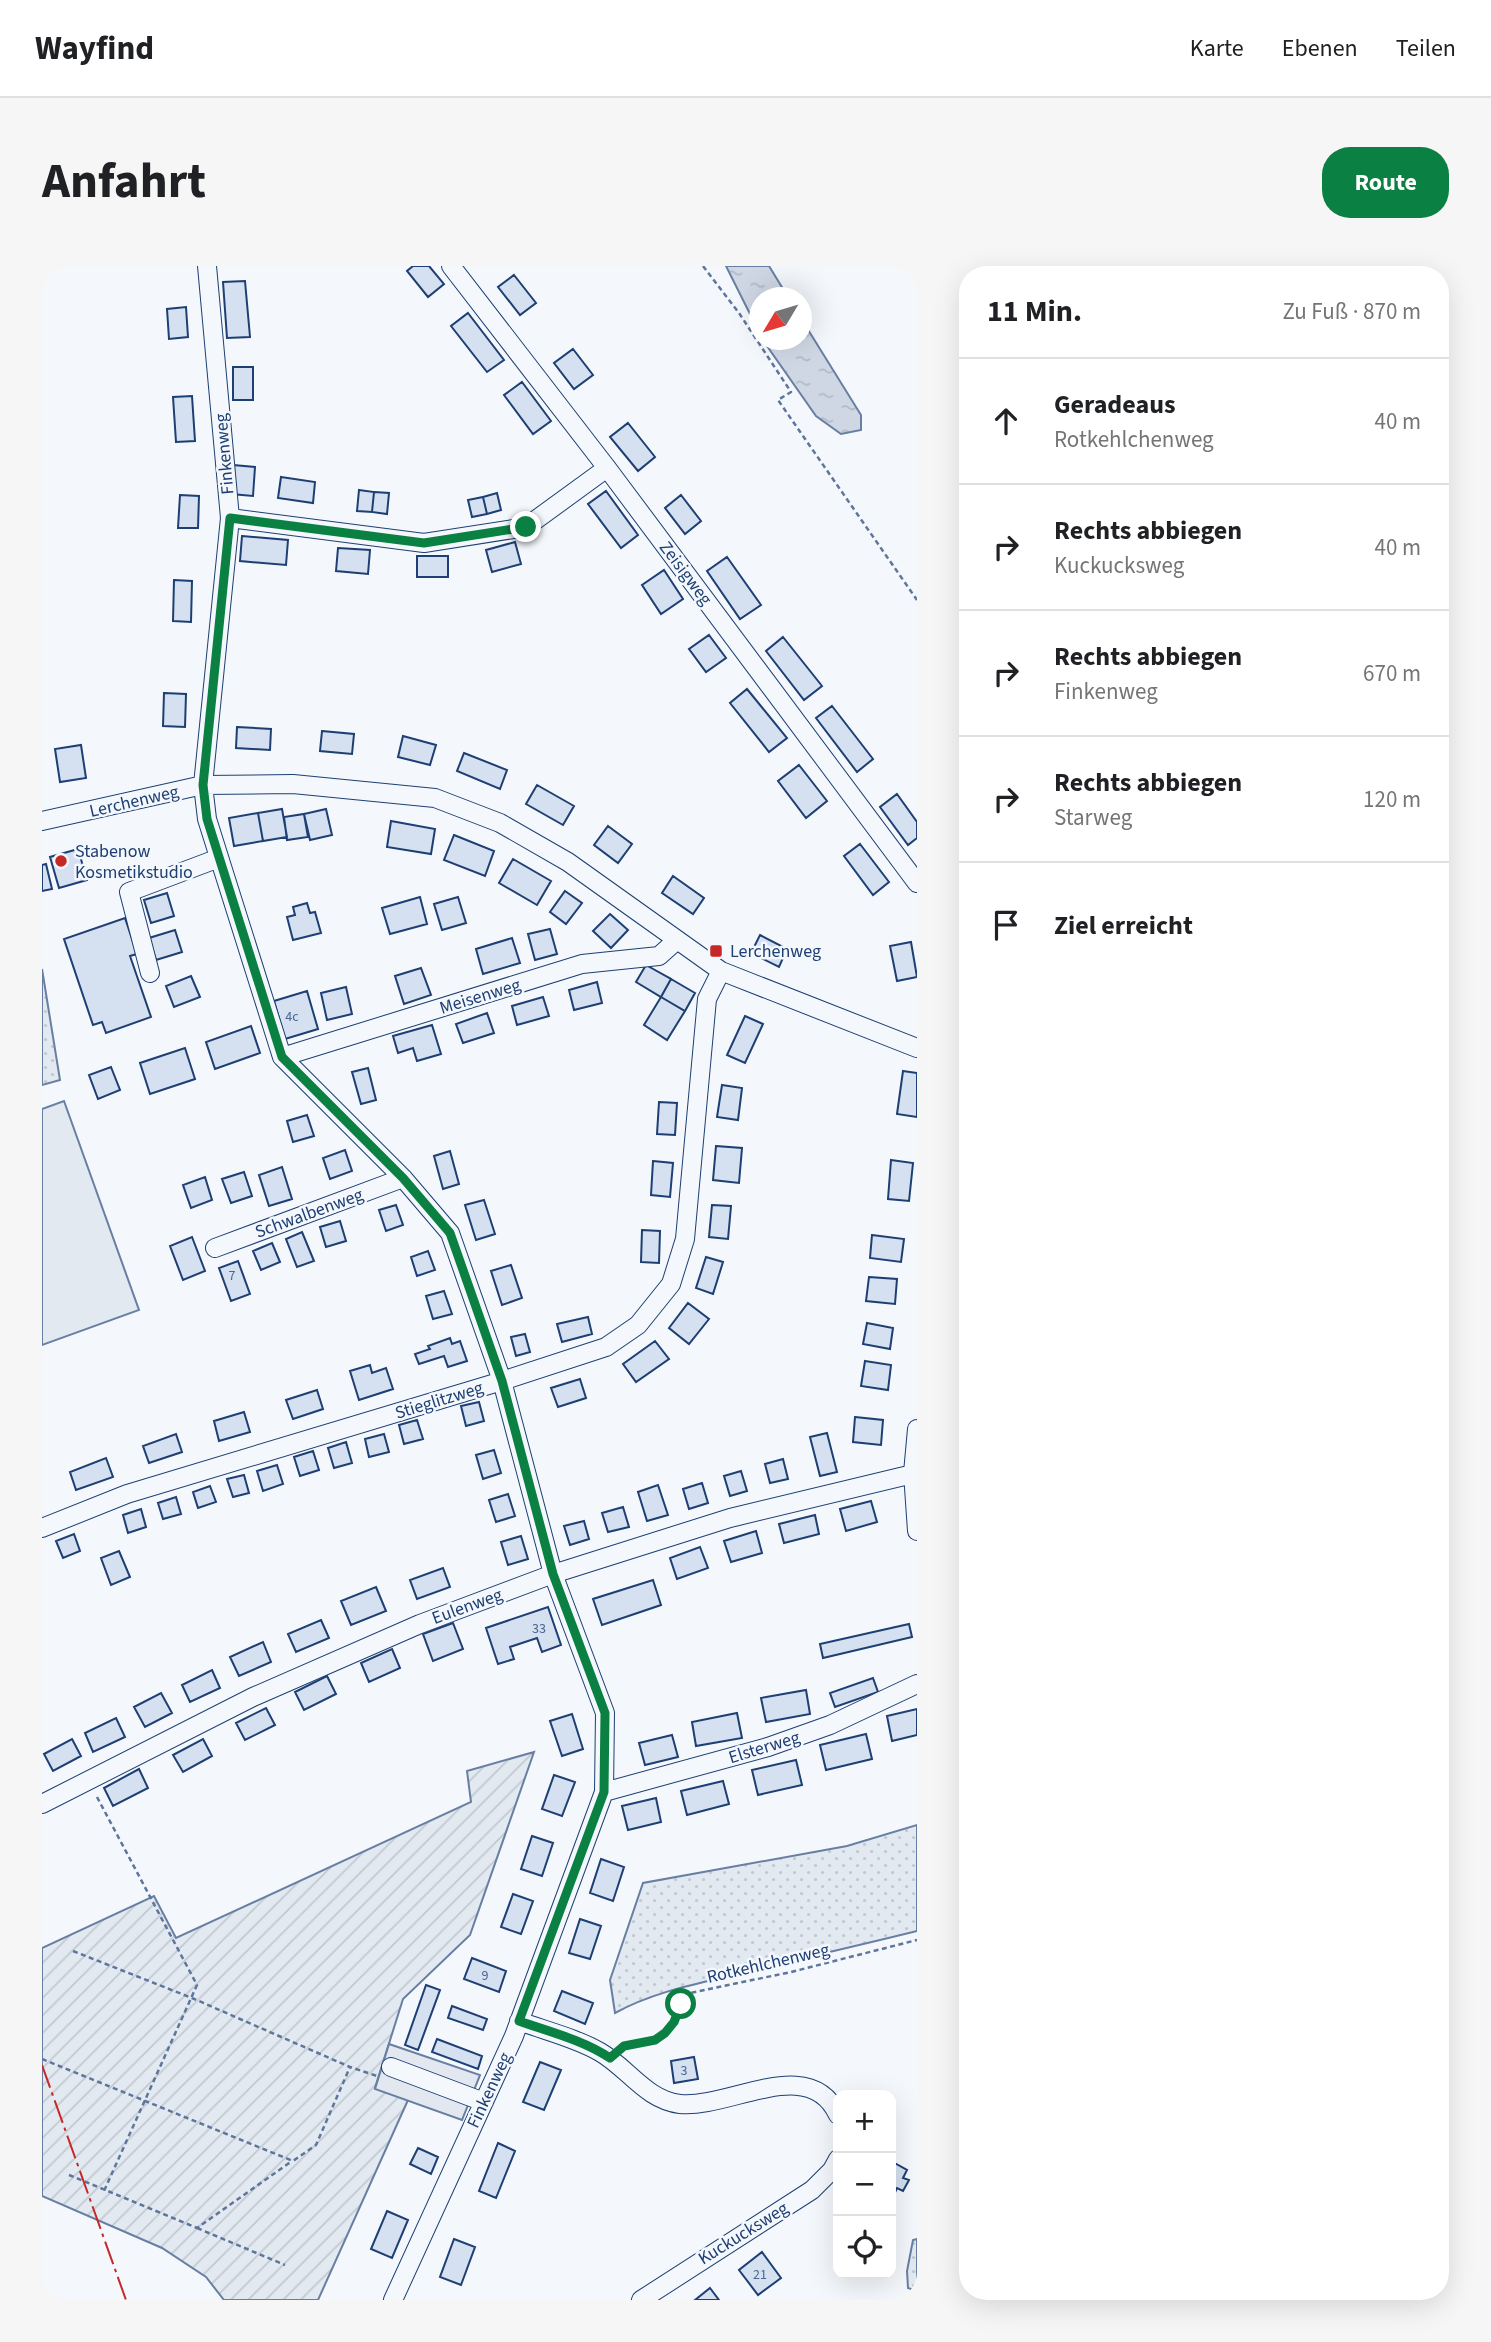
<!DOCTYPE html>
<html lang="de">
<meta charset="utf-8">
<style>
body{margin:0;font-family:"Source Sans 3",sans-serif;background:#f6f6f6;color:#202124}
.controls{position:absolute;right:21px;bottom:21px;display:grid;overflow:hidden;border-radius:14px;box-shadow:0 7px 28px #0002}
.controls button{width:63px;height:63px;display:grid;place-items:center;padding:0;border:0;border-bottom:2px solid #e0e0e0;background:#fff;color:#202124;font:35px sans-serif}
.compass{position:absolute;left:707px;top:21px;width:63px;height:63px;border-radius:50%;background:#fff;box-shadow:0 7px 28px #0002;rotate:232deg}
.stop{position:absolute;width:21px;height:21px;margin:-16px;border:5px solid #0b8043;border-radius:50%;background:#fff}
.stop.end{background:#0b8043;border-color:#fff;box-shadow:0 2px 7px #0008}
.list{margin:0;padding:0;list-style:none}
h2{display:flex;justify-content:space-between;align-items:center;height:91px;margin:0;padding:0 28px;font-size:30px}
h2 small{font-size:23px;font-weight:400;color:#757577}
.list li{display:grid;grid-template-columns:46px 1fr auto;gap:21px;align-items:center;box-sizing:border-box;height:126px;padding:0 28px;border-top:2px solid #e0e0e0}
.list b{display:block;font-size:26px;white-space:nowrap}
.list p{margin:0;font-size:23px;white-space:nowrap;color:#757577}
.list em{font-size:23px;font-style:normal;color:#757577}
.icon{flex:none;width:38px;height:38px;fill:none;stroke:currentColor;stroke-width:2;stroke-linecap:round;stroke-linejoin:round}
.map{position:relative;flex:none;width:875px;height:2034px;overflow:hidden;border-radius:28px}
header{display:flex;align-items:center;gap:42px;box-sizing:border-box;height:98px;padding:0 35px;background:#fff;border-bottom:2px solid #e0e0e0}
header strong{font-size:33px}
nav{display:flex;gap:38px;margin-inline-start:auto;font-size:24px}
.intro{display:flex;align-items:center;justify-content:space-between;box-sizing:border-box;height:168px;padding:0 42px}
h1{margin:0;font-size:49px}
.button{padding:18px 32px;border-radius:28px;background:#0b8043;color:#fff;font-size:24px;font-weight:700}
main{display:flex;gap:42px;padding:0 42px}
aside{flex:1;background:#fff;border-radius:28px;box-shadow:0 7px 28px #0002}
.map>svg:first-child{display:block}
</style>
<header>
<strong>Wayfind</strong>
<nav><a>Karte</a><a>Ebenen</a><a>Teilen</a></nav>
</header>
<div class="intro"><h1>Anfahrt</h1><a class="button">Route</a></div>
<main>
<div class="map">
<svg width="875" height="2034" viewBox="0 0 875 2034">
<defs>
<pattern id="grass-dots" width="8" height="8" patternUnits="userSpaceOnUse" patternTransform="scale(1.75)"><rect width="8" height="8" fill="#e3e9f0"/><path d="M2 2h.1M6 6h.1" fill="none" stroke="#c2c9d1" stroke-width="1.8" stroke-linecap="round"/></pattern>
<pattern id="garden-furrows" width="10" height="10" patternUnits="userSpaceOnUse" patternTransform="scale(1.75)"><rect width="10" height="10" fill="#e3e9f0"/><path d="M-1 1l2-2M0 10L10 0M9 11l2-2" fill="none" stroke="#c2c9d1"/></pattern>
<pattern id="water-ripples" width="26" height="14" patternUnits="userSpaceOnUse" patternTransform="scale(1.75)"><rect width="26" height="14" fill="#cfd7e4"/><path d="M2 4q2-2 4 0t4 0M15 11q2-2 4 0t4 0" fill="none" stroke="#b1bac7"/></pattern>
</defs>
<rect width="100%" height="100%" fill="#f4f7fb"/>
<path fill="url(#grass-dots)" stroke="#687fa3" stroke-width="2" d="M0,703l18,111 -18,5z
M875,1559v106c-60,15 -119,28 -179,43 -42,10 -85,18 -123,39l-5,-33 33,-97 204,-37z
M875,1973v52l-9,-3 -1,-17 6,-31z"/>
<path fill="#e3e9f0" stroke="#687fa3" stroke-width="2" d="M22,835l75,209 -97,35v-236z"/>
<path fill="url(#garden-furrows)" stroke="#687fa3" stroke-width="2" d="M492,1486l-64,183 -67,64 -28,89 33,12 -90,200h-94l-18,-23 -44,-29 -120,-52v-248l112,-52 22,42 295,-136 -4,-31z"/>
<path fill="#e3e8f0" stroke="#687fa3" stroke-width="2" d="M347,1778l91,31 -18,45 -87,-31z"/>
<path fill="url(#water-ripples)" stroke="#687fa3" stroke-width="2" d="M684,0h43l19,31 -28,1 -1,34z
M760,54l59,95v15l-20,4 -25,-18 -49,-70 -3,-6h38z"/>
<path fill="#d5e0f0" stroke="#1d3f73" stroke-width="2" d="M371,0h16l15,18 -16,13 -21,-26z
M472,9l22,28 -16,12 -22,-28z
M203,15l5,56 -23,1 -4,-56z
M144,41l2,30 -19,2 -2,-30z
M426,47l36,47 -17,12 -36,-46z
M531,83l20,26 -19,14 -20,-26z
M191,101h20v33h-20z
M480,116l29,39 -18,13 -29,-39z
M150,130l3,45 -19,1 -3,-45z
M586,157l27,34 -17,14 -28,-34z
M191,199l22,2 -2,29 -22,-2z
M239,211l34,5 -2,21 -35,-5z
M317,224l15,2 -2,20 -15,-1z
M564,225l32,44 -17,13 -33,-44z
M332,226l15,1 -2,21 -15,-2z
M455,227l4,17 -14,4 -4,-17z
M138,229l19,1 -1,32h-20z
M639,229l20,26 -16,13 -20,-26z
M441,231l4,17 -15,3 -4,-17z
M200,270l46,4 -2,25 -46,-4z
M473,276l6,22 -29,8 -6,-22z
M296,282l32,2 -2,24 -32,-3z
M375,290h31v21h-31z
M685,291l34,48 -21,14 -33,-48z
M622,304l19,29 -22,15 -19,-29z
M132,314l18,1 -1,41 -18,-1z
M667,369l17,23 -20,14 -17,-23z
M741,371l39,49 -18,14 -38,-49z
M705,423l40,49 -18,14 -39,-49z
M122,427l22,1 -1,33 -22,-1z
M790,440l41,53 -16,13 -41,-54z
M195,461l34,2 -1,21 -34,-2z
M280,465l32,3 -2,20 -32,-3z
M361,470l33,9 -6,20 -32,-8z
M39,479l5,33 -26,4 -5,-33z
M422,487l43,17 -7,19 -43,-18z
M757,499l28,36 -21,17 -28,-37z
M495,519l37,21 -11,19 -37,-21z
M855,528l20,28v16l-9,7 -28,-38z
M240,543l5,28 -24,4 -5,-28z
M284,543l6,26 -22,5 -6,-26z
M216,547l5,28 -29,5 -5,-28z
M262,548l4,23 -21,3 -3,-23z
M349,555l44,8 -4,25 -44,-7z
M566,560l24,18 -14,19 -24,-18z
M412,569l40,16 -9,25 -41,-16z
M818,578l29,38 -16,13 -29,-39z
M36,583l9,31 -28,8 -9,-31z
M471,593l38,22 -14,24 -38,-22z
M4,598l6,25 -10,2v-26z
M631,610l31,22 -11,16 -31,-21z
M523,625l17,12 -16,21 -16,-12z
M125,627l7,23 -23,7 -7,-23z
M378,631l7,27 -37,10 -8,-26z
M416,631l8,26 -24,7 -8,-26z
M265,637l3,10 5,-1 6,21 -28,7 -6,-23 8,-2 -2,-8z
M568,648l18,16 -17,18 -18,-17z
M83,652l12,36 -7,2 21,61 -45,16 -4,-11 -9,3 -29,-86z
M508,663l7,25 -22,6 -7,-26z
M133,664l7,22 -26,8 -7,-22z
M718,669l27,14 -8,18 -28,-14z
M470,672l8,25 -37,11 -7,-25z
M869,676l6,35 -20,4 -7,-35z
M604,699l25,14 -10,18 -25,-15z
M379,702l10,27 -27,9 -9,-28z
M149,710l9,21 -26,10 -8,-21z
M629,713l24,14 -10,18 -24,-14z
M555,716l5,21 -28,7 -5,-20z
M304,721l6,27 -25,6 -6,-27z
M265,725l11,38 -33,10 -11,-38z
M501,731l6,19 -32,9 -5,-19z
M619,731l24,14 -18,29 -23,-15z
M445,747l7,20 -31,10 -7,-19z
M703,750l18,8 -18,39 -18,-8z
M390,759l9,29 -24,7 -4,-13 -15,5 -5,-17z
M209,760l9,27 -45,16 -9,-27z
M143,782l10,31 -45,15 -10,-31z
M69,801l9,23 -22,9 -9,-24z
M326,802l8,32 -15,4 -9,-32z
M861,805l14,2v44l-20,-3z
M680,819l20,3 -4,32 -21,-3z
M617,836l18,1 -2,32 -18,-1z
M265,849l7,21 -21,6 -6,-21z
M674,880l26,2 -3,35 -26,-3z
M303,884l7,21 -22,8 -7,-21z
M408,885l9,33 -16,5 -9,-33z
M849,894l22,3 -4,38 -21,-2z
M611,895l20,2 -3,34 -19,-2z
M240,901l10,32 -23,7 -10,-31z
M202,906l8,24 -21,7 -9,-24z
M163,911l7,23 -21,8 -8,-23z
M442,934l11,34 -19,6 -11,-35z
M354,939l7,20 -17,6 -7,-21z
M670,939l19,1 -3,33 -19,-2z
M298,955l6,20 -20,6 -6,-20z
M600,964l18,1 -1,32 -18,-1z
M260,966l12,29 -17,6 -11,-28z
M830,969l32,4 -3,23 -31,-4z
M150,971l13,34 -22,9 -13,-34z
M230,977l8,19 -19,8 -8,-19z
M386,985l7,19 -18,6 -6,-19z
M664,991l17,5 -10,32 -17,-6z
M196,995l12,33 -19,7 -12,-33z
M469,999l11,33 -20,7 -11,-34z
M827,1011l28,2 -2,25 -29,-3z
M402,1025l8,23 -19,5 -7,-23z
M646,1037l21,16 -20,25 -20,-16z
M546,1051l4,17 -30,8 -5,-18z
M825,1057l26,5 -3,21 -27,-5z
M483,1068l5,18 -14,4 -5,-19z
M408,1072l2,6 8,-3 7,20 -19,6 -4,-11 -25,8 -4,-10 15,-5 -2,-3z
M613,1075l14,18 -33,23 -13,-18z
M823,1095l26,4 -3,25 -27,-4z
M328,1099l2,8 14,-5 7,21 -34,11 -9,-29z
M538,1113l6,19 -28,9 -7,-19z
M275,1124l6,19 -30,10 -7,-19z
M437,1136l5,19 -18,5 -5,-20z
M202,1146l6,20 -31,9 -5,-20z
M813,1151l28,3 -2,25 -28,-3z
M375,1154l6,19 -19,5 -5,-19z
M785,1167l10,39 -17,4 -10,-39z
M134,1168l6,18 -33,11 -6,-17z
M342,1168l5,18 -20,5 -4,-18z
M304,1176l6,21 -18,5 -6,-20z
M452,1184l7,23 -18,6 -7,-24z
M271,1185l6,19 -19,6 -6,-19z
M64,1192l7,19 -37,13 -6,-18z
M741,1193l5,20 -18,4 -5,-19z
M235,1199l6,19 -20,7 -6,-20z
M699,1205l6,20 -17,5 -6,-20z
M202,1209l5,18 -16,4 -6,-18z
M660,1217l6,20 -19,6 -6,-20z
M616,1219l10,30 -21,6 -9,-29z
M168,1220l6,16 -18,6 -5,-16z
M466,1228l7,22 -19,6 -7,-22z
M134,1231l5,17 -18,5 -5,-16z
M829,1235l6,21 -31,9 -6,-22z
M581,1241l6,20 -21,5 -6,-19z
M99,1243l5,18 -18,6 -5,-18z
M773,1249l4,19 -35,9 -5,-19z
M542,1255l5,18 -19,6 -6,-19z
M714,1265l6,22 -31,9 -7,-21z
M32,1268l6,17 -17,7 -7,-17z
M479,1270l7,23 -20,6 -7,-23z
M658,1281l8,21 -31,11 -7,-21z
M77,1285l11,26 -19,8 -10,-27z
M401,1302l7,19 -33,12 -7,-19z
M611,1314l8,25 -59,20 -9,-26z
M334,1321l10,24 -35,14 -10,-24z
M506,1341l13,38 -19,7 -5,-14 -27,9 4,12 -16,5 -12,-36z
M279,1354l8,18 -33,14 -8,-18z
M411,1357l10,26 -30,12 -10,-27z
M867,1358l3,13 -89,21 -3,-14z
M221,1376l8,20 -32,14 -9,-19z
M350,1383l8,19 -31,14 -8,-19z
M170,1404l8,18 -30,14 -8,-17z
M285,1410l9,18 -32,16 -9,-18z
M831,1412l5,14 -43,15 -5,-14z
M764,1424l4,24 -44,8 -5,-24z
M119,1427l11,20 -27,14 -11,-20z
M224,1442l9,17 -30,15 -9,-17z
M875,1443v26l-25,6 -5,-25z
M695,1447l5,25 -46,8 -4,-24z
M530,1448l11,35 -21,7 -12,-35z
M74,1452l9,19 -32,15 -8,-19z
M824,1468l6,25 -46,11 -6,-25z
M630,1469l6,22 -33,8 -6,-22z
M30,1473l9,17 -28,15 -9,-17z
M161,1473l9,17 -29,16 -10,-17z
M754,1494l6,25 -44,10 -6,-25z
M97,1503l9,19 -35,18 -9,-18z
M512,1509l21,7 -13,34 -20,-7z
M681,1515l6,23 -42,11 -6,-24z
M614,1532l5,24 -33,8 -6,-24z
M490,1570l21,7 -11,33 -21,-7z
M559,1593l23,8 -11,34 -23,-8z
M471,1628l20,7 -12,33 -20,-7z
M538,1653l21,7 -11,33 -21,-6z
M430,1692l34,13 -7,21 -35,-13z
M384,1719l14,5 -22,60 -13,-5z
M520,1725l31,12 -8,21 -31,-13z
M410,1740l35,13 -4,11 -35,-12z
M395,1773l45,17 -4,13 -46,-17z
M652,1791l4,22 -24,4 -3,-22z
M498,1796l21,8 -17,40 -21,-8z
M456,1877l17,8 -19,47 -17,-7z
M376,1882l20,9 -7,17 -21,-10z
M849,1895l16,9 -4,8 6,2 -6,11 -6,-3 -5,11z
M345,1945l21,9 -16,38 -21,-9z
M412,1973l21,8 -14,38 -21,-8z
M720,1986l19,26 -23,17 -19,-25z
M668,2022l9,12h-24z"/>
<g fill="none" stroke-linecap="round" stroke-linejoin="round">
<g stroke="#1d3f73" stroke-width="20">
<path id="minor" d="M165,0l23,252 -27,267 4,34 75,238 121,121 47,55 52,148 51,193 52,139 -1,79 -90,244 -121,264
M409,0l156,202 310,415
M188,252l194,25 102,-16 81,-59
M0,555l161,-36 90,-1 142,14 65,25 68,39 153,109 196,77
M108,707l-21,-81 90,-34
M240,791l300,-93 77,-8 18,-16
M173,982l188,-70
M875,1163l-4,44 4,58
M0,1262l85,-34 375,-113 104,-34 32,-22 33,-41 14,-45 22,-240 14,-28
M562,1526l164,-45 62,-22 87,-41
M0,1538l211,-107 167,-73 133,-50 177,-56 187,-45
M477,1755c27,10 57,17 81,31 28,16 46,48 80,52 49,5 130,-51 158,11
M349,1801l93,35
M599,2034l171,-110 20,-20 6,-11"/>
</g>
<path stroke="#5e769c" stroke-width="2.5" stroke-dasharray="5 3.5" stroke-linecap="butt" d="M661,0l36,47 52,79 -13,8 139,200
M55,1531l100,188 -93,206
M31,1685l119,47 158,69 27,9
M581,1781c10,-4 24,-4 33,-8 18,-8 22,-32 34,-46l101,-21 126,-32
M0,1793l251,102 23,-16 34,-78
M27,1909l128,53 95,-67
M155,1962l88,37"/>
<use href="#minor" stroke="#f4f7fb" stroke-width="18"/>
<path stroke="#c62828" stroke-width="2" stroke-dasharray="24 5 3.5 5" stroke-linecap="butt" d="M0,1799l84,235"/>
</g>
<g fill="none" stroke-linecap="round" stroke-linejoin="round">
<path stroke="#0b8043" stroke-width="9" d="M484,261l-102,16 -194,-25 -27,267 4,34 75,238 121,121 47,55 52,148 51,193 52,139 -1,79 -85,229c31,11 64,19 91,37l14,-12 31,-6 10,-7 9,-11 7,-18"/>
</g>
<g fill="#c62828" stroke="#f4f7fb" stroke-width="2.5">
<circle cx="19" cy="595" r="7"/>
<rect x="667" y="678" width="14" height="14" rx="3.5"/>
</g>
<g text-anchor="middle" stroke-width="5" stroke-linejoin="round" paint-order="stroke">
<g font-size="14" fill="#4b6792">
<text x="250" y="755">4c</text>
<text x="190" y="1014">7</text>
<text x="497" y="1367">33</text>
<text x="443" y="1714">9</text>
<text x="642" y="1809">3</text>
<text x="718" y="2013">21</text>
</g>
<g font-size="18" fill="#1d3f73" stroke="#f4f7fb">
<text transform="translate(182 188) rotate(-95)" y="6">Finkenweg</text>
<text transform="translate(644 307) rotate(53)" y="6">Zeisigweg</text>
<text transform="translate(92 535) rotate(-13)" y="6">Lerchenweg</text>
<text transform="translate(438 730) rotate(-17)" y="6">Meisenweg</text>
<text transform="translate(267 947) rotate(-20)" y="6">Schwalbenweg</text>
<text transform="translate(397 1134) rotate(-17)" y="6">Stieglitzweg</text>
<text transform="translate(425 1340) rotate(-20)" y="6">Eulenweg</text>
<text transform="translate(722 1481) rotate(-17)" y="6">Elsterweg</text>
<text transform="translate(726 1697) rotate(-13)" y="6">Rotkehlchenweg</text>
<text transform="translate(447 1824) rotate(-65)" y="6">Finkenweg</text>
<text transform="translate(701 1967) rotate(-32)" y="6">Kuckucksweg</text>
</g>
<g font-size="18" fill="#1d3f73" stroke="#f4f7fb" text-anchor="start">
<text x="33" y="591">Stabenow<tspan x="33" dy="21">Kosmetikstudio</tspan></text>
<text x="688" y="691">Lerchenweg</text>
</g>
</g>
</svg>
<div class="controls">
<button>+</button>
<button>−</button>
<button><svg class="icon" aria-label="locate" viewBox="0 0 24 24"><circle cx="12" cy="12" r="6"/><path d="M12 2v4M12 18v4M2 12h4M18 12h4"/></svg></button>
</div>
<svg class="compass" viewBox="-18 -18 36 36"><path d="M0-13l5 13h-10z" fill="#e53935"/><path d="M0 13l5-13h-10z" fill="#757577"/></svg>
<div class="stop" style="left:639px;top:1738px"></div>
<div class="stop end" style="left:484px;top:261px"></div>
</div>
<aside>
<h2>11 Min.<small>Zu Fuß · 870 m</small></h2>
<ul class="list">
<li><svg class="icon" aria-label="ahead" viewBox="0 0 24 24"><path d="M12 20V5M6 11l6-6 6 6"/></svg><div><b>Geradeaus</b><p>Rotkehlchenweg</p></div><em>40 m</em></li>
<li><svg class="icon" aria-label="right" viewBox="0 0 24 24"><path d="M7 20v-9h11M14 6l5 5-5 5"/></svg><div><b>Rechts abbiegen</b><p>Kuckucksweg</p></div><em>40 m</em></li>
<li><svg class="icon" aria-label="right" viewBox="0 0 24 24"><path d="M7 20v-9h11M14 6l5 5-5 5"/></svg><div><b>Rechts abbiegen</b><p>Finkenweg</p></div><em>670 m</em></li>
<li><svg class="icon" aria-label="right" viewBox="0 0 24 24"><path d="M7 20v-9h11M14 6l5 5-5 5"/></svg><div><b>Rechts abbiegen</b><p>Starweg</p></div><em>120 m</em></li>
<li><svg class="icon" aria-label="arrive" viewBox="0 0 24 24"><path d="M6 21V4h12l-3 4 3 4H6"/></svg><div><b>Ziel erreicht</b></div></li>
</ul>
</aside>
</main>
